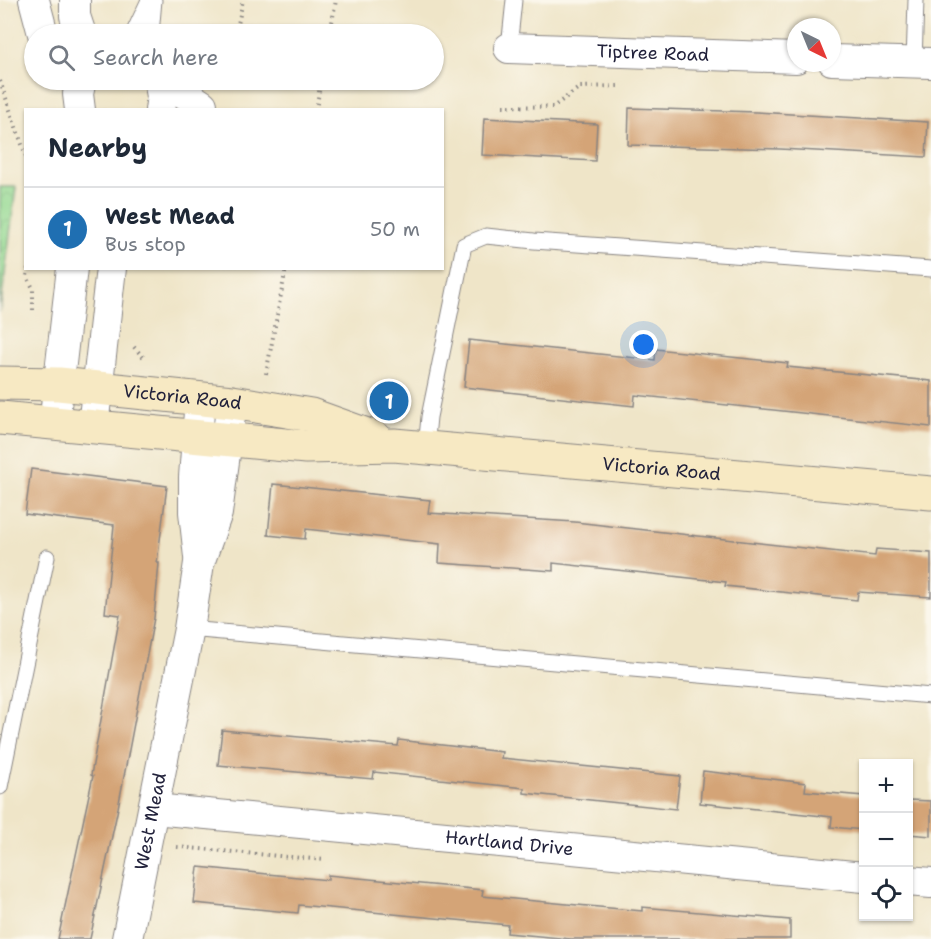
<!DOCTYPE html>
<meta charset="utf-8">
<style>
body{margin:0;font-family:"Shantell Sans",sans-serif;background:#f2f2f3;color:#1f2937}
.controls{position:absolute;right:18px;bottom:18px;display:grid;overflow:hidden;border-radius:0px;box-shadow:0 2px 4px #0004}
.controls button{width:54px;height:54px;display:grid;place-items:center;padding:0;border:0;border-bottom:2px solid #e0e1e3;background:#fff;color:#1f2937;font:30px sans-serif}
.compass{position:absolute;left:787px;top:18px;width:54px;height:54px;border-radius:50%;background:#fff;box-shadow:0 2px 4px #0004;rotate:137deg}
.you{position:absolute;left:644px;top:345px;width:21px;height:21px;margin:-15px;border:4px solid #fff;border-radius:50%;background:#1a73e8;box-shadow:0 0 0 9px #1a73e833}
.badge{display:grid;place-items:center;width:39px;height:39px;border-radius:50%;background:#1f6fb2;color:#fff;font-size:20px;font-weight:700}
.pin{position:absolute;translate:-50% -50%;border:3px solid #fff;box-shadow:0 2px 6px #0006}
.list{margin:0;padding:0;list-style:none}
h2{display:flex;justify-content:space-between;align-items:center;height:78px;margin:0;padding:0 24px;font-size:26px}
h2 small{font-size:20px;font-weight:400;color:#747a83}
.list li{display:grid;grid-template-columns:39px 1fr auto;gap:18px;align-items:center;box-sizing:border-box;height:84px;padding:0 24px;border-top:2px solid #e0e1e3}
.list b{display:block;font-size:22px;white-space:nowrap}
.list p{margin:0;font-size:20px;white-space:nowrap;color:#747a83}
.list em{font-size:20px;font-style:normal;color:#747a83}
.icon{flex:none;width:33px;height:33px;fill:none;stroke:currentColor;stroke-width:2;stroke-linecap:round;stroke-linejoin:round}
.map{position:relative;flex:none;width:931px;height:939px;overflow:hidden}
.search{position:absolute;background:#fff;box-shadow:0 2px 4px #0004;left:24px;top:24px;width:420px;height:66px;display:flex;align-items:center;gap:15px;box-sizing:border-box;padding:0 21px;border-radius:33px;color:#747a83;font-size:22px}
.panel{position:absolute;background:#fff;box-shadow:0 2px 4px #0004;left:24px;top:108px;width:420px;height:162px;border-radius:0px}
.map>svg:first-child{display:block}
</style>
<div class="map">
<svg width="931" height="939" viewBox="0 0 931 939">
<defs>
<pattern id="park-crowns" width="20" height="18" patternUnits="userSpaceOnUse" patternTransform="scale(1.5)"><rect width="20" height="18" fill="#94d992"/><path d="M2 6a3 3 0 1 1 6 0M12 15a3 3 0 1 1 6 0" fill="none" stroke="#7fba7f"/></pattern>
</defs>
<rect width="100%" height="100%" fill="#fbf7ec"/>
<filter id="ink" filterUnits="userSpaceOnUse"><feTurbulence type="fractalNoise" baseFrequency=".0167" numOctaves="2"/><feDisplacementMap in="SourceGraphic" scale="12" xChannelSelector="R" yChannelSelector="G"/><feConvolveMatrix kernelMatrix="1 2 1 2 8 2 1 2 1" color-interpolation-filters="sRGB"/></filter>
<filter id="wash" filterUnits="userSpaceOnUse"><feTurbulence type="fractalNoise" baseFrequency=".008" numOctaves="4" result="noise"/><feDisplacementMap in="SourceGraphic" scale="24" xChannelSelector="R" yChannelSelector="G"/><feGaussianBlur stdDeviation="1.35" result="paint"/><feColorMatrix in="noise" values="0 0 0 0 0 0 0 0 0 0 0 0 0 0 0 0 0 1.4 0 .05"/><feComposite in="paint" operator="in"/></filter>
<g filter="url(#wash)">
<rect width="100%" height="100%" fill="#efe5c8"/>
<path fill="url(#park-crowns)" stroke="#5b7e66" stroke-width="1.5" d="M0,187h16l-16,125z"/>
<g id="blocks">
<path fill="#d4a477" d="M629,108l127,4 172,10 -2,35 -146,-8 -152,-4z
M484,118l113,6 -2,37 -113,-6z
M469,340l186,20 1,-11 132,14 -1,4 144,14v46l-296,-32 -1,11 -170,-19z
M31,469l136,17 -10,77h2l-5,55 -36,190 -28,131h-32l35,-163 -2,-1 29,-160 -15,-2 9,-88 -89,-11z
M273,484l157,16 -2,13 147,9 300,34 1,-7 55,4v44l-73,-5 -1,8 -132,-14 1,-4 -173,-19v8l-114,-8 1,-19 -134,-15 -1,10 -37,-4z
M222,730l176,16 1,-6 103,12 -1,6 179,18 -4,33 -152,-16v-5l-150,-16 -1,7 -155,-14z
M703,771l103,12 -1,8 59,5v34l-33,-3 1,-10 -132,-14z
M909,800l22,1v35l-22,-2z
M198,867l130,13v-5l155,15 -1,6 106,10 54,5v-4l148,13v19h-219l-64,-6 1,-8 -209,-20 -1,8 -104,-10z"/>
</g>
</g>
<g filter="url(#ink)">
<use href="#blocks" fill-opacity="0" stroke="#888482" stroke-width="1.5"/>
<g fill="none" stroke-linecap="round" stroke-linejoin="round">
<g stroke="#888482" stroke-width="17">
<path id="lane" d="M133,34l16,-34
M151,34l3,-34
M509,48l5,-48
M914,63l2,-63
M426,448l3,-31 35,-172 22,-9 48,5 397,28
M189,629l742,67
M0,787l47,-230"/>
</g>
<g stroke="#888482" stroke-width="32">
<g id="street">
<path d="M34,0l9,34"/>
<path d="M75,0v16l6,18"/>
<path id="s1" d="M509,48l287,10"/>
<path d="M832,60l99,3"/>
<path d="M159,80l3,16 -2,14"/>
<path d="M164,80l38,25"/>
<path d="M80,110l-2,-16 3,-14"/>
<path d="M54,424l18,-156"/>
<path d="M93,426l18,-158"/>
<path d="M199,557l-5,-45v-35l6,-78"/>
<path id="s2" d="M154,809l710,68"/>
<path d="M908,881l23,2"/>
<path id="s3" d="M127,939l62,-310 10,-66 18,-50 15,-111"/>
</g>
</g>
<g stroke="#888482" stroke-width="35">
<g id="secondary">
<path id="s4" d="M0,383l59,1 173,18 55,9 24,4 64,23"/>
<path id="s5" d="M0,418l306,29 88,-2 537,48"/>
</g>
</g>
<path stroke="#888482" stroke-width="4" stroke-dasharray="1.5 4.5" stroke-linecap="butt" d="M236,34l7,-34
M330,34l6,-34
M0,81l26,75
M503,106l50,1 27,-20 39,-1
M316,110l5,-30
M28,268l-1,9 6,11v26
M134,347l11,12
M266,374l20,-106
M381,403l8,-2 18,9
M177,847l148,13"/>
<use href="#lane" stroke="#fff" stroke-width="15"/>
<use href="#street" stroke="#fff" stroke-width="30"/>
<use href="#secondary" stroke="#f7e9c3" stroke-width="33"/>
</g>
</g>
<g text-anchor="middle" stroke-width="5" stroke-linejoin="round" paint-order="stroke">
<g font-size="18" fill="#22223b" stroke="#fbf7ec">
<text dy="6" stroke="none"><textPath href="#s1" startOffset="144">Tiptree Road</textPath></text>
<text dy="6" stroke="none"><textPath href="#s4" startOffset="183">Victoria Road</textPath></text>
<text dy="6" stroke="none"><textPath href="#s5" startOffset="664">Victoria Road</textPath></text>
<text dy="6" stroke="none"><textPath href="#s3" startOffset="120">West Mead</textPath></text>
<text dy="6" stroke="none"><textPath href="#s2" startOffset="357">Hartland Drive</textPath></text>
</g>
</g>
</svg>
<div class="controls">
<button>+</button>
<button>−</button>
<button><svg class="icon" aria-label="locate" viewBox="0 0 24 24"><circle cx="12" cy="12" r="6"/><path d="M12 2v4M12 18v4M2 12h4M18 12h4"/></svg></button>
</div>
<svg class="compass" viewBox="-18 -18 36 36"><path d="M0-13l5 13h-10z" fill="#e53935"/><path d="M0 13l5-13h-10z" fill="#747a83"/></svg>
<div class="you"></div>
<div class="pin badge" style="left:389px;top:401px">1</div>
<div class="search"><svg class="icon" aria-label="search" viewBox="0 0 24 24"><circle cx="10" cy="10" r="6"/><path d="M15 15l6 6"/></svg>Search here</div>
<section class="panel">
<h2>Nearby<small></small></h2>
<ul class="list">
<li><span class="badge">1</span><div><b>West Mead</b><p>Bus stop</p></div><em>50 m</em></li>
</ul>
</section>
</div>
